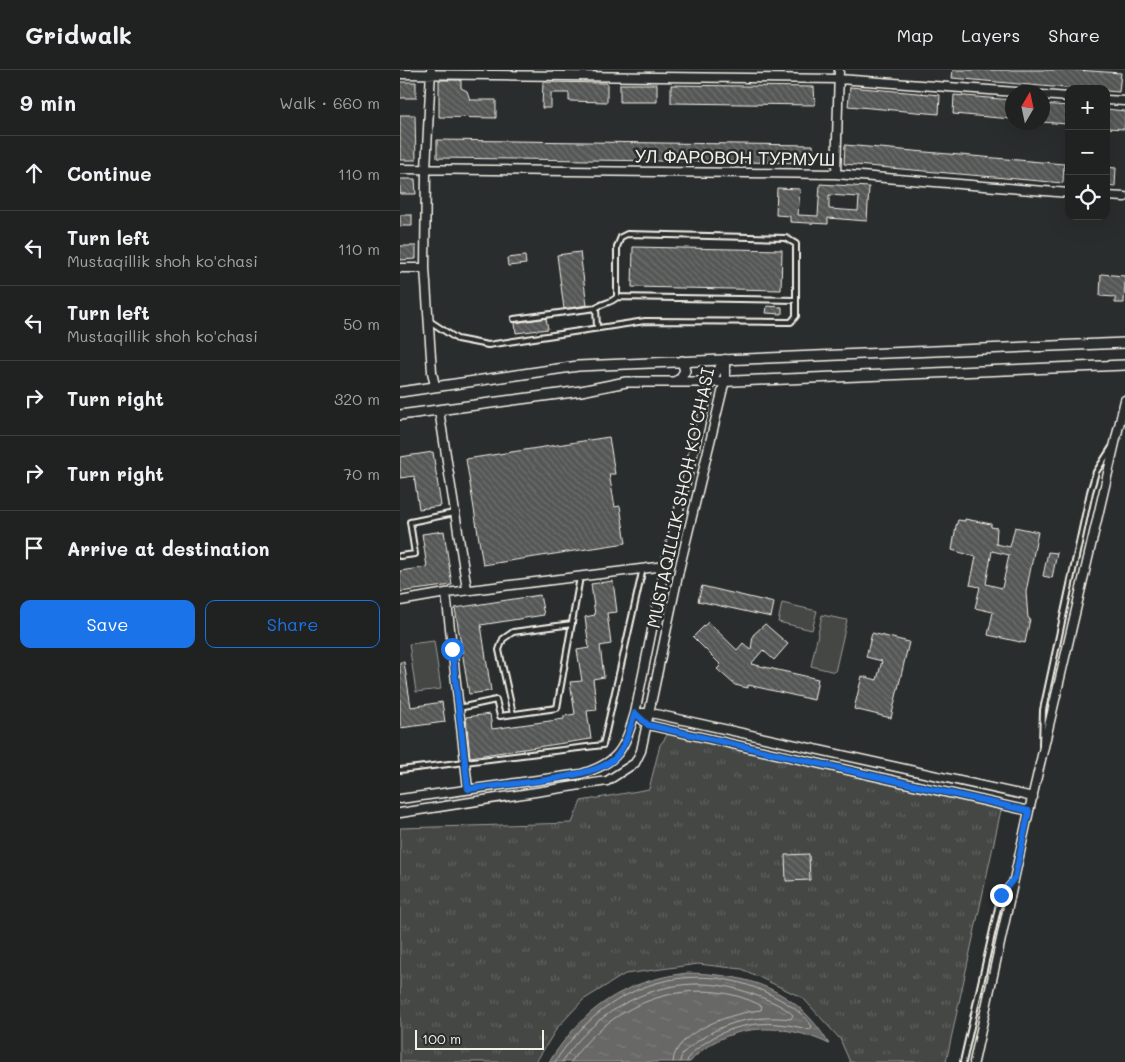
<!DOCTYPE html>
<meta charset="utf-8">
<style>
body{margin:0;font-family:Mali,sans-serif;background:#2d2f2f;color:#f1f3f6}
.controls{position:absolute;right:15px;top:15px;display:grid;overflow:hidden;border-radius:10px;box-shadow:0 5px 20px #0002}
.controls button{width:45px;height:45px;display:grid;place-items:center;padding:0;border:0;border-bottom:1px solid #3d3f40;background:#202222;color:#f1f3f6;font:25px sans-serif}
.compass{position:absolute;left:605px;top:15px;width:45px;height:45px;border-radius:50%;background:#202222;box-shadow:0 5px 20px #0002;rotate:9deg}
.scale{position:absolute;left:15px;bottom:12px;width:129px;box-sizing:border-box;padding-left:5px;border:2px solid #f4f1e8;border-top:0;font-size:14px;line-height:18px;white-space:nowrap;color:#f4f1e8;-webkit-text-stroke:4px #2a2d2e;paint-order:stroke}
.stop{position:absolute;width:15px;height:15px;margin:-11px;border:4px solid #1a73e8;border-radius:50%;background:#fff}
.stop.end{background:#1a73e8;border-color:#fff;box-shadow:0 1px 5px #0008}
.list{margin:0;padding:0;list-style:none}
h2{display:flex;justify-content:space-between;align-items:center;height:65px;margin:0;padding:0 20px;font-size:21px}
h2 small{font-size:16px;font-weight:400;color:#a2a4a5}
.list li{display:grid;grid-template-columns:32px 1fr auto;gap:15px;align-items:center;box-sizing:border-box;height:75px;padding:0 20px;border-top:1px solid #3d3f40}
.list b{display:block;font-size:19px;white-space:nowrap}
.list p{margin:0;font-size:16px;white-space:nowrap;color:#a2a4a5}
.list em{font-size:16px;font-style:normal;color:#a2a4a5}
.actions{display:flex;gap:10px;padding:15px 20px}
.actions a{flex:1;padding:11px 0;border:1px solid #1a73e8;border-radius:10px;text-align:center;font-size:18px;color:#1a73e8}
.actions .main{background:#1a73e8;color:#fff}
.icon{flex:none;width:28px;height:28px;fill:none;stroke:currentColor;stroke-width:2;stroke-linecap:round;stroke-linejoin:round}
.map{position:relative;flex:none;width:725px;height:992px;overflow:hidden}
header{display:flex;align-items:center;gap:30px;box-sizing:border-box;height:70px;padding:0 25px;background:#202222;border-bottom:1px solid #3d3f40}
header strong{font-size:24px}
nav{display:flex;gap:28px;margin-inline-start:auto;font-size:18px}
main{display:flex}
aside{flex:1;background:#202222}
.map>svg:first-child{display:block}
</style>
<header>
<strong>Gridwalk</strong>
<nav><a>Map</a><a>Layers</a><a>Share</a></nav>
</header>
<main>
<aside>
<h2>9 min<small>Walk · 660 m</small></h2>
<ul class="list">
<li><svg class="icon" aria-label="ahead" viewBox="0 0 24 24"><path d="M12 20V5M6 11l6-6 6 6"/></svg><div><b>Continue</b></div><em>110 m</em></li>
<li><svg class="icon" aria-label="left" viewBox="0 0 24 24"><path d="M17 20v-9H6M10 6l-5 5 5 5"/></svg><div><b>Turn left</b><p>Mustaqillik shoh ko'chasi</p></div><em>110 m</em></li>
<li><svg class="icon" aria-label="left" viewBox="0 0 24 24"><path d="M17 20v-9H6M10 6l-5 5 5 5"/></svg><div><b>Turn left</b><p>Mustaqillik shoh ko'chasi</p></div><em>50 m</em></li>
<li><svg class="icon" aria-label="right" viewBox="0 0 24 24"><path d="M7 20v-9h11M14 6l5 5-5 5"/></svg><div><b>Turn right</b></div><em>320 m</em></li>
<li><svg class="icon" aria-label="right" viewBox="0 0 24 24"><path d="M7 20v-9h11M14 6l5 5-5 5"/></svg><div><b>Turn right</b></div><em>70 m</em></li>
<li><svg class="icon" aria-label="arrive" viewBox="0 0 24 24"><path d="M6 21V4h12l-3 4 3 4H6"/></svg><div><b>Arrive at destination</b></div></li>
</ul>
<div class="actions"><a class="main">Save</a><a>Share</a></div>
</aside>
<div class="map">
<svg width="725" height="992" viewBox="0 0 725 992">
<defs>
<pattern id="grass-tufts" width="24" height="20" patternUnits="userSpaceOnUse" patternTransform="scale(1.25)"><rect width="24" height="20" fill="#444645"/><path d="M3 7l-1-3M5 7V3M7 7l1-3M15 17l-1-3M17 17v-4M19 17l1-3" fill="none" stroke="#606160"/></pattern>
<pattern id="water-ripples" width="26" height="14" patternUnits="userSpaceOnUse" patternTransform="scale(1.25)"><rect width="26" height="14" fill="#676866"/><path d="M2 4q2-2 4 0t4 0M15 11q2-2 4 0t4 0" fill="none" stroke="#7d7e7c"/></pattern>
<pattern id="building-back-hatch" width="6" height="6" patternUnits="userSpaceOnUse" patternTransform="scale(1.25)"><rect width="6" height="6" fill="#555756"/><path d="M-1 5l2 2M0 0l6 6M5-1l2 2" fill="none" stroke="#6e706e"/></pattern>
</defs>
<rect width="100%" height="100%" fill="#2a2d2e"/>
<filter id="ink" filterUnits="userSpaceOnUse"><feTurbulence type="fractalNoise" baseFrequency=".02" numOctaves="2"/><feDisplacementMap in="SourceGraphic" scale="10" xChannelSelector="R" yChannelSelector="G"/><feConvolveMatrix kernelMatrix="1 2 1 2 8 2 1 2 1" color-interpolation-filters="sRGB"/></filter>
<g filter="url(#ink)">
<path fill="url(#grass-tufts)" stroke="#9c9c96" d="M268,664l333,76 -55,252h-96l-10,-23 -37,-41 -61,-29 -44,-5 -73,10 -42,26 -26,28 -21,34h-136v-234l172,-5 9,-22 68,-12 11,-44z
M93,721l1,4 -49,6v-3z"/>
<path fill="#444645" stroke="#9c9c96" d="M382,533l35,8 -5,19 -34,-8z
M422,545l25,5 -12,52 -24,-6z
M34,571l7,48 -25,3 -7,-48z"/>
<path fill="url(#water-ripples)" stroke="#9f9f9a" d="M287,903c61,1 110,16 142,71 -45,-22 -103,-23 -139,18h-141c35,-54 74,-81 138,-89z"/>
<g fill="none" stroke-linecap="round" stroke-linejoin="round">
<path stroke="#bcbab4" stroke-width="1" d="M155,992c44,-69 121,-104 201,-74 21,9 42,19 56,38l-2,4c-37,-11 -77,-9 -108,15 -6,5 -14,9 -15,17
M162,992c41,-63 118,-96 190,-68 14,5 31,11 41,21l-2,4c-36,-4 -68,2 -97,25 -7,5 -13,9 -14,18
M171,992c40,-61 124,-91 191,-56l-1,4c-26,2 -87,21 -88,52"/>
</g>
<path fill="url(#building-back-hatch)" stroke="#f4f1e8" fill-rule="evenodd" d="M553,0h123l45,3 -2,19 -13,-1v-2h-31l-123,-11z
M39,10h22v8l6,3 3,9h26v18l-57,-1z
M0,12h16v16h-16z
M143,12l64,1v19l-38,-1v-8h-18v15h-9z
M220,14h37v18h-37z
M271,15l143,2 1,18 -144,-2z
M450,17l90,8 -1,19 -91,-8z
M554,25l58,5v19l-59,-5z
M642,34l27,2 -2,18 -25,-2z
M706,39l19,2v18l-19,-1z
M0,45h15l1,45h-16z
M37,70l376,5 1,18 -377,-5z
M445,75l219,19 -1,19 -219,-19z
M706,97l10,1 -1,19 -9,-1z
M0,109h15l1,15h-16z
M420,114l49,3 -2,34 -39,-3v6l-38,-2v-6l-14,-1 1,-27 23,1 -2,26 20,1zM429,125l30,2 -1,14 -29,-2z
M0,145h12v11h-12z
M0,176h16v13l-16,1z
M233,177l149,3 -1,40 -149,-3z
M180,182l7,53 -23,4 -7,-54z
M125,186l1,8 -18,2 -1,-8z
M701,204l24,2 -1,27h-9v-6l-15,-1z
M367,236l15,1v7l-16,-1z
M146,248l2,11 -32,4 -1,-10z
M209,367l6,37h-6l6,33 5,-1 6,37 -143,22 -17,-106z
M33,382l8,54 -22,3 -5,-33 -14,2v-21z
M565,449l26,5v3l6,1 -1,16 14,3 5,-20 23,5 -12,60 2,26 2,1 -5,24 -37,-8 5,-23 -18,-4 5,-21 -10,-2 6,-28 -24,-7 4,-24 2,-6 7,1zM592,481l17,4 -7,33 -16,-4z
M44,461l8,54 -52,7v-21l27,-4 -5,-33z
M648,482l9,1 -5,25 -9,-2z
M213,511l4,31 -10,1 4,31 -11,2 4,31 -11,2 4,31 -10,1 4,28 -121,18 -4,-40 24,-3 2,15 72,-10v-3l11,-2 -5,-32 12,-1 -5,-31 12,-2 -4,-31 10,-2 -4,-31z
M302,516l72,17 -3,14 -73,-16z
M140,525l4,20 -63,10 10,66 -22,3 -14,-86z
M308,552l29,28 6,-7 8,7 2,-15 12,-11 23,20 -14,16 -11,-10 -12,14 67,15 -4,21 -66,-15v3l-13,-3 -18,-16 4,-4 -28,-28z
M472,563l37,9 -18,76 -37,-9 8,-33 15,4 5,-19 -16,-4z
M0,592h4l7,45 31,-5 3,20 -45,6z
M409,784l1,26 -24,1 -1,-26z"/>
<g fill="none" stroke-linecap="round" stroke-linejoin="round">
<g stroke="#f4f1e8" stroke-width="8">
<path id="service" d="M217,227l179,3
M114,249l82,-11
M28,250l29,19 31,6 157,-24 146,1 5,-6v-72l-10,-6 -159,-4 -6,3 -4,10v50c-7,7 -14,5 -21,11l1,19
M0,486l15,-2 -5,-32 44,-9
M59,638l37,-8 4,16 57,-8 23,-131
M113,644l-14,-64 4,-11 10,-7 59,-8
M642,675l1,-35 47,-218 6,-20 16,-25
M0,700l203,-25 40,-177
M563,992l38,-167 10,-12"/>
</g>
<g stroke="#f4f1e8" stroke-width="11">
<path id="minor" d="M31,0l-5,99 -1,99 7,104 3,14
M0,4l439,5 177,13
M642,25l27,2
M706,30l19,1
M0,99l436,5 233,19
M436,104l3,-104
M706,126l19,1
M0,198h25
M39,340l28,179
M0,531l46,-8
M235,643l13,12 381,86
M235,643h16l382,84
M68,719l-22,-196 219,-27
M0,729l181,-25c37,-11 43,-24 54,-61l30,-147 46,-184 13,-22
M0,743l207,-32 28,-18 6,-12 39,-185 45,-186v-21
M574,992l55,-251 96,-411"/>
</g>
<g stroke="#f4f1e8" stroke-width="12">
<path id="tertiary" d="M274,312l6,-3 5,-8 -3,-10
M0,322l178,-26 547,-23
M0,345l181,-24 45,-9h85l414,-17"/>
</g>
<use href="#service" stroke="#2a2d2e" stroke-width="4"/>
<use href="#minor" stroke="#2a2d2e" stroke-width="8"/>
<use href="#tertiary" stroke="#2a2d2e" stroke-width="9"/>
</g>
</g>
<g fill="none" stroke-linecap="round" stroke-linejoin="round" filter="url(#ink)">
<path stroke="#1a73e8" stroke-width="6" d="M52,579l16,140c34,-5 123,-9 146,-30 12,-12 16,-31 21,-46l13,12 381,86 -14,66 -14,18"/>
</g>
<g text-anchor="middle" stroke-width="5" stroke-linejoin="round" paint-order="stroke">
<g font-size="18" fill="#f4f1e8" stroke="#2a2d2e">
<text transform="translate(335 88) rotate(1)" y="6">УЛ ФАРОВОН ТУРМУШ</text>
<text transform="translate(281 428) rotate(-78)" y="6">MUSTAQILLIK SHOH KO'CHASI</text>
</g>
</g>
</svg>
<div class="controls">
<button>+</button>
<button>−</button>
<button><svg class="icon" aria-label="locate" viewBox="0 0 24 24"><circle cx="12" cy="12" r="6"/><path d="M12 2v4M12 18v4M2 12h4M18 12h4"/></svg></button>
</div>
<svg class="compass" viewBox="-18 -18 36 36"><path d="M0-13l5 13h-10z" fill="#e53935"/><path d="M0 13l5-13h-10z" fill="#a2a4a5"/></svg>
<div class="scale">100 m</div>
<div class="stop" style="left:52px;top:579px"></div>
<div class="stop end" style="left:601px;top:825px"></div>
</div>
</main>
